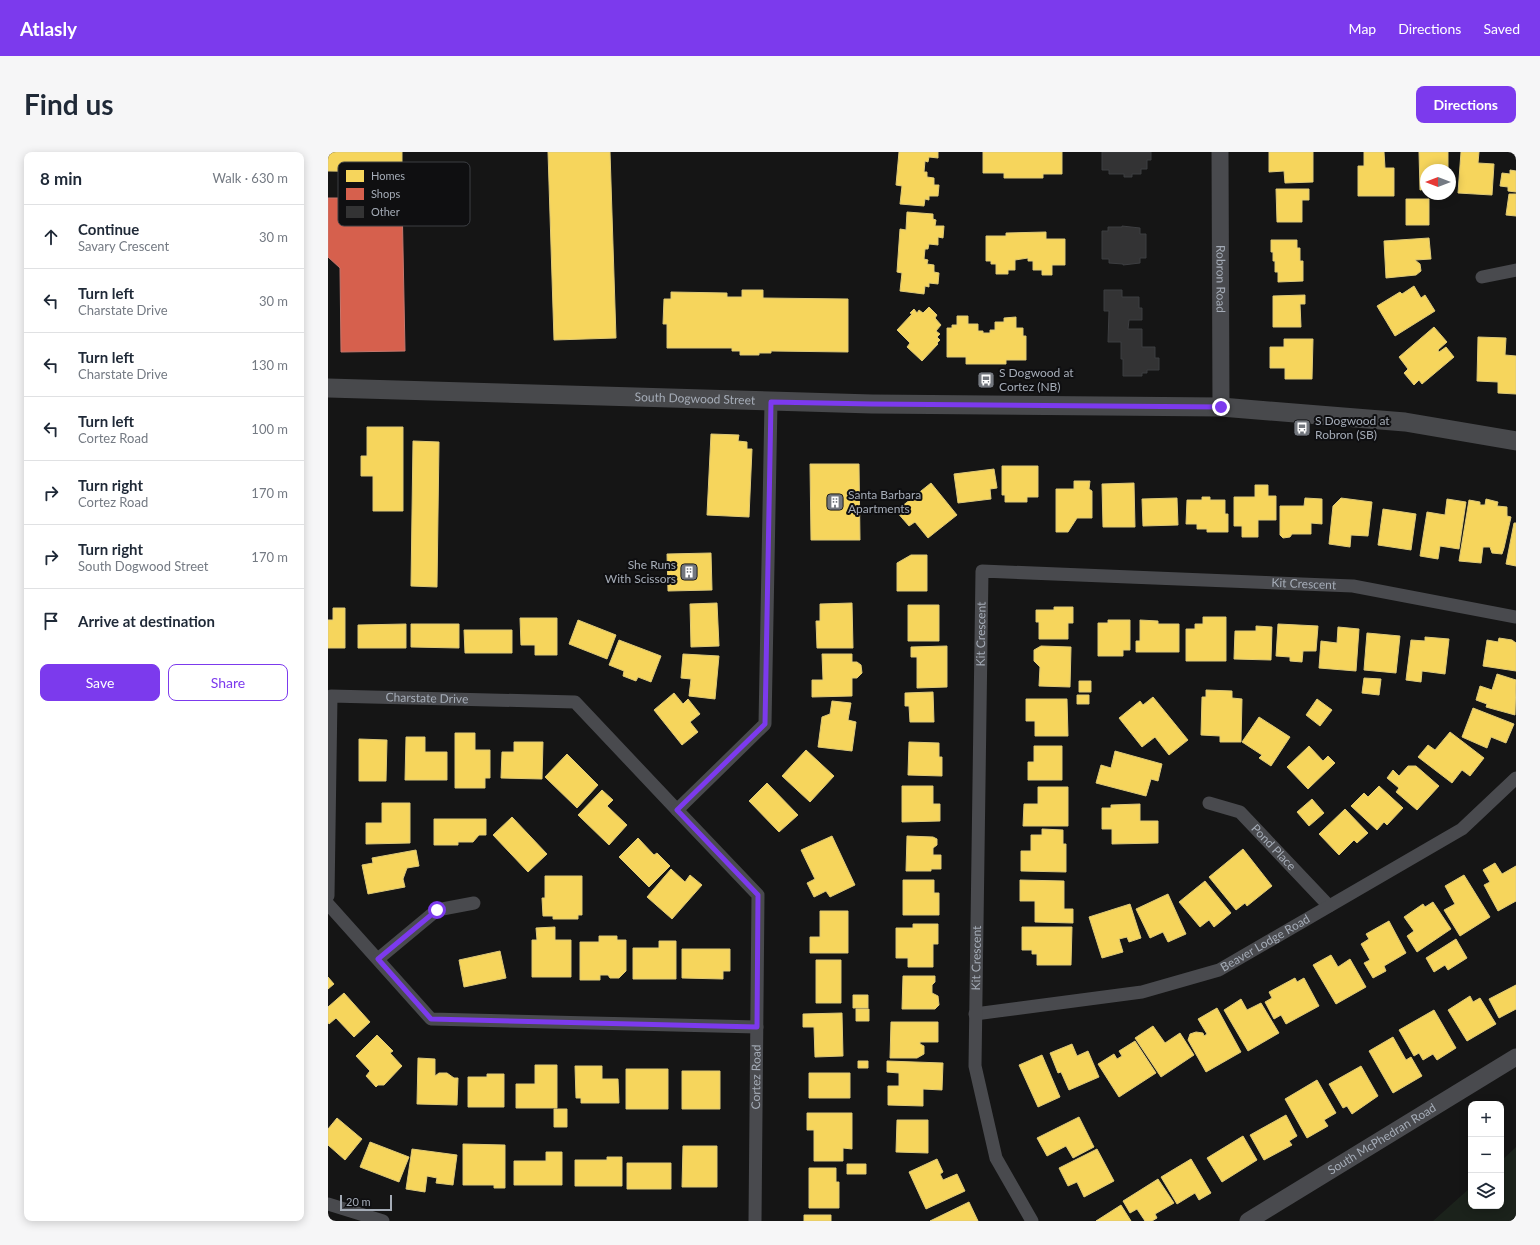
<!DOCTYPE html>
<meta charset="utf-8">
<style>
body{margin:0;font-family:Lato,sans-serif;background:#f6f6f7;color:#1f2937}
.controls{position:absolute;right:12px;bottom:12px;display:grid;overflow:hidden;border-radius:8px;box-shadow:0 2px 10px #0003}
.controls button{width:36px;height:36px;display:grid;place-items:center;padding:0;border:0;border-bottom:1px solid #e0e1e3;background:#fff;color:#1f2937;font:20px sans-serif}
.compass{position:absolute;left:1092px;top:12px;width:36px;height:36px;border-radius:50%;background:#fff;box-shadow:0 2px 10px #0003;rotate:270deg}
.scale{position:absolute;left:12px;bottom:10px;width:52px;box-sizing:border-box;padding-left:4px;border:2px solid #a5acb7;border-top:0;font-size:11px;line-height:14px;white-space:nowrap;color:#a5acb7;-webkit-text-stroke:3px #0f0f11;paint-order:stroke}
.stop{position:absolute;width:12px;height:12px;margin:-9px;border:3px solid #7c3aed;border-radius:50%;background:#fff}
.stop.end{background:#7c3aed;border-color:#fff;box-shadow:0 1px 4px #0008}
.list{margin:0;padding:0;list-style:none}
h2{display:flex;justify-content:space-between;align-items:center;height:52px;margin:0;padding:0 16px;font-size:17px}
h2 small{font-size:13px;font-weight:400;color:#747a83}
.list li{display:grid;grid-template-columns:26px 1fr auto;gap:12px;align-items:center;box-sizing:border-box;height:64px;padding:0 16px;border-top:1px solid #e0e1e3}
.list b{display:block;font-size:15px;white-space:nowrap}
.list p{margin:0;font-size:13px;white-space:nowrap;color:#747a83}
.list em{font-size:13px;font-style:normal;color:#747a83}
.actions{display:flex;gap:8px;padding:12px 16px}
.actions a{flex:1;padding:9px 0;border:1px solid #7c3aed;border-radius:8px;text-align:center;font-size:14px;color:#7c3aed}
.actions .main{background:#7c3aed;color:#fff}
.icon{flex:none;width:22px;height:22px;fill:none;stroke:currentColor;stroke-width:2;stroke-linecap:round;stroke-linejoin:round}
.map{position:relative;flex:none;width:1188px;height:1069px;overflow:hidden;border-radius:8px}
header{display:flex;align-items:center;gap:24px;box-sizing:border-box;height:56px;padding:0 20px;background:#7c3aed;color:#fff}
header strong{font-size:19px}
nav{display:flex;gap:22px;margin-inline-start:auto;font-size:14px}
.intro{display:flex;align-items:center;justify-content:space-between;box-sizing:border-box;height:96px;padding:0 24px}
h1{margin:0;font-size:28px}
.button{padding:10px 18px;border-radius:8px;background:#7c3aed;color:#fff;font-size:14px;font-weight:700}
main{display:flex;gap:24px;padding:0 24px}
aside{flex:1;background:#fff;border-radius:8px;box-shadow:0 2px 10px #0003}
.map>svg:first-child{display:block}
</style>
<header>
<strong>Atlasly</strong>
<nav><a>Map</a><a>Directions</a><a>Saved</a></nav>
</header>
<div class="intro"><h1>Find us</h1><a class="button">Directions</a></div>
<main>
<aside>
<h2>8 min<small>Walk · 630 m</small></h2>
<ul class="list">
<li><svg class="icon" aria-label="ahead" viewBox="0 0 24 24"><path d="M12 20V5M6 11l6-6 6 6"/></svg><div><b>Continue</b><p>Savary Crescent</p></div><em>30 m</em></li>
<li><svg class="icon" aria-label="left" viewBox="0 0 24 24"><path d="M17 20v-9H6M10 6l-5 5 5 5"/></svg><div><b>Turn left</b><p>Charstate Drive</p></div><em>30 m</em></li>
<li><svg class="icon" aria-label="left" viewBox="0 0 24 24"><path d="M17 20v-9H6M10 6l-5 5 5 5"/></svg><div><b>Turn left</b><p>Charstate Drive</p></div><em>130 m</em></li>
<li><svg class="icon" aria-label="left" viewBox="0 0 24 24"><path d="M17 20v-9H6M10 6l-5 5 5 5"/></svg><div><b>Turn left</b><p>Cortez Road</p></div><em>100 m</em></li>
<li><svg class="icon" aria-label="right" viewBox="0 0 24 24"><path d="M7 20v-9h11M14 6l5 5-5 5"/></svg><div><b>Turn right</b><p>Cortez Road</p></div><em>170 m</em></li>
<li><svg class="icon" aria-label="right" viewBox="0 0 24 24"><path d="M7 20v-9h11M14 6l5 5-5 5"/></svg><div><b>Turn right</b><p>South Dogwood Street</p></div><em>170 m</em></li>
<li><svg class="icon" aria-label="arrive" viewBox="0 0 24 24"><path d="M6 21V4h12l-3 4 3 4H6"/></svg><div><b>Arrive at destination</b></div></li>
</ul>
<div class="actions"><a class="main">Save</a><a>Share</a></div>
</aside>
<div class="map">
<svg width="1188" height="1069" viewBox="0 0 1188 1069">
<rect width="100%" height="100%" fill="#151515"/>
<path fill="#1b221b" d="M1188,995v74h-83l38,-34v19h30v-45z"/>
<path fill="#f6d55c" stroke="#dec977" d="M0,0h74v20l-74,-1z
M220,0h62l6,186 -62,2z
M571,0h39v6l-9,-1 -1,5 -3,-1 -1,11h3v5l7,1v7h5l-1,11h-9v4l-4,-1 -1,7 -24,-2 2,-18 -6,-1z
M655,0h79v22h-19v4h-39v-5h-21z
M941,0h44v30l-28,1 -1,-12 -15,1z
M1036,0h20l1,16h9v28h-36v-30h6z
M1091,0h29v18h-22v19l-6,1z
M1133,0h18l-1,11 16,1 -2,31 -34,-2z
M1182,18l6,1v21l-8,-1v-4l-8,-1 2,-13 8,1z
M948,37h33v11h-7v22h-25z
M1181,42h7v22l-10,-1z
M1078,47h23v26h-23z
M579,60l26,2v5l3,1 -1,6h9l-1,12 -5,-1v8l-9,-1 -1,5h-3l-1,10 4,1 -1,4 7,1v7l5,1 -1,11 -9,-1v4l-4,-1 -1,8 -24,-3 2,-18 -5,-1 3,-43 6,1z
M718,80v7h19v26h-13v10h-10v-5h-9v-9h-5v-3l-13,2v10h-7v4h-12v-10h-5v-3h-5v-25h20v-3z
M1101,86l2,21 -16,1 5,4 1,7 -5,4 -30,3 -2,-37z
M943,88h26v8h3v13h3v20l-25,1v-10h-3v-11h-2v-9h-2z
M1086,134l7,12 4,-3 10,16 -40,25 -18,-30 23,-14 2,2z
M414,138h21v8l85,1v53l-77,-1v2h-12v2h-19v-4h-8v-3h-65v-24h-4l1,-25h7v-7l56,1v4h15z
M977,143v9h-5l1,23h-28v-31z
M601,155l8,8 -2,3 6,7 -5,6 4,3 -3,3 3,3 -3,3 1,1 -16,17 -15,-14 3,-4 -13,-13 15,-16 -2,-1 4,-4 3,4 2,-3 4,3z
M629,164h11v8h10v7h5v2h7v-3h5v-8h9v-4l12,-1v11h7v8h3v24h-20v4h-40v-7h-19v-29h5v-3h5z
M1106,175l13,15 -9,8 1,2 7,-5 8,10 -32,27 -3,-4 -5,5 -10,-12 4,-4 -9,-12z
M1150,185l28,1 -1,17 11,1v38l-18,-1v-11l-21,-1z
M956,187h29l-1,40h-27v-11h-15v-21h14z
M39,275h36v84h-30v-35h-12v-20h6z
M383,282l28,1 -1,6 9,1v7h5l-3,68 -42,-2z
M85,289l26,1 -2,145 -26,-1z
M482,312h49l1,76h-49z
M674,314h36v31h-11v5h-22v-7h-3z
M666,317l3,19 -7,1 1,10 -33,4 -4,-29z
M746,329h16l-1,8 3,2v27h-15l-9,14h-12v-43h18z
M603,331l26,32 -29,23 -13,-16 -6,4 -13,-15z
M806,331l1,44h-32l-1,-43z
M927,333h13v11h8v24h-18v17h-16v-11h-8v-29h21z
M874,345h8v3h15v14h3v18h-21v-3h-10v-5h-11l1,-24h15z
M849,346l1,27 -35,1 -1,-27z
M977,346l17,1v25l-11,-1v11h-19l-2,3 -7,1 -3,-3v-29h24z
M1013,346l31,4 -4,34 -17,-1 -1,12 -21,-3 4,-38z
M1119,347l19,3 -7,47 -19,-3 -2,13 -18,-3 7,-44 18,3z
M1158,347l12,3 -1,4 10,1v9l4,1 -7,31 -2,6 -10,-1 -2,-6h-7l-2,16 -22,-2 10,-61 11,2v3h5z
M1055,357l33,5 -5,36 -33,-5z
M1186,371h2v43l-10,-2z
M383,401l1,37 -44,1 -1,-37z
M583,403h16v36h-30v-28z
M389,451l2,43 -28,1 -1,-43z
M524,451l1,45h-36l-1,-27h4v-17z
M580,453h31v36h-31z
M726,455h19v16h-5v16h-29v-17h-3v-12h18z
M5,456h12v40h-17v-28h5z
M875,465h23v44h-40v-32h9v-5h8z
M192,466h37v37h-22v-10h-14z
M250,468l38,15 -9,24 -38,-15z
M780,468h22v30h-7v6h-25v-33h10z
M812,468l18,1v3h21v28h-43v-11h4z
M78,472v24h-48v-23z
M83,472h48v24l-48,-1z
M950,472l40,2 -2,25h-13l-1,11 -12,-1v-4l-14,-1z
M928,474l16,1 -1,33 -37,-1 1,-28h21z
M1010,475l21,2 -3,42 -37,-3 2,-27 16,2z
M136,478h48v23h-47z
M1039,481l33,3 -4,37 -32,-3z
M1097,485l24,2 -4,35 -23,-3 -1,11 -15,-2 5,-40 14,1z
M1171,486l13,2 4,3v28l-33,-5 4,-26 11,2z
M291,488l42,16 -10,26 -13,-5 -2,4 -13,-5 1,-5 -15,-6z
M619,494v41l-30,1v-31h-6v-10z
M713,494l30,1 -1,40 -31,-1 1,-19 -6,-6v-11z
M355,502l36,2 -4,43 -26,-3 2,-17 -10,-1z
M494,502h30v8h5l4,3 1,8 -5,5h-5v18l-40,1v-17h11z
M1169,522l19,6 -1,35 -29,-8 1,-3 -11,-4 4,-14 12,4z
M1036,526l17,1 -2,16 -17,-2z
M751,529h12v11h-12z
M878,538l26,1v7l10,1 -1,43h-21v-6l-19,-1 1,-38h4z
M605,540l1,30h-24l-1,-16h-4v-13z
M346,541l9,11 5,-5 12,15 -10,8 8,10 -16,13 -28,-35z
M749,543h12v9h-12z
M825,545l35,43 -19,15 -14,-18 -13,10 -23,-29 21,-17 3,4z
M698,547h41l1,37h-33v-15h-9z
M989,547l15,11 -12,16 -14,-11z
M504,549l19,2 -3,17 8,2 -4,29 -34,-4 4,-30 8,-3z
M1145,556l41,16 -8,19 -15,-6 -4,11 -25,-11z
M931,565l31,20 -19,29 -12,-8 3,-3 -20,-13z
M1122,580l34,26 -14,18 -8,-6 -10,13 -34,-26 10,-12 7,5z
M127,581h20v17h15v28h-5v10h-30z
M78,585h19v15h22v28h-42z
M31,587l28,1 -1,41h-27z
M186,590h29l-1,37 -41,-1 1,-26h12z
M581,590l30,1v14h3v19l-34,-1z
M706,594h28v34h-34v-18h6z
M981,594l14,15 5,-5 7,7 -27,26 -21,-22z
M478,598l28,26 -24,26 -28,-26z
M787,599l47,13 -4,17 -7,-2 -5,17 -50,-13 5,-18 10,3z
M239,602l31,31 -21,23 -32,-31z
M1080,614h8l23,20 -22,24 -21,-18 3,-4 -12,-10 6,-8 6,6z
M439,631l31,32 -19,17 -30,-31z
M574,634h31v18h7v17l-38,1z
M1051,634l24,22 -16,17 -3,-3 -7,8 -26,-24 13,-13 4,4z
M710,635h30v39h-45l1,-22h14z
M274,638l11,10 -6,6 20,19 -18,20 -31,-30z
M984,647l12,14 -15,13 -12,-14z
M54,651h28v40l-44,1v-21h16z
M812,652v17h18v22l-46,1v-15h-10v-21h9v-3z
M1017,657l23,24 -11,10 -3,-3 -15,15 -20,-21z
M184,665l35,37 -19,18 -35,-37z
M106,667h52v16h-7l-6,7h-15v3h-24z
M714,677l21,1v14h3v28l-45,-1v-20h10v-16h11z
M504,684l23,49 -25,12 -4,-6 -12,6 -7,-14 8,-4 -14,-29z
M579,684l26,1 4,2v6l-4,3v7h8v14h-10v2h-25z
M310,686l16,17 3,-2 13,13 -21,21 -30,-30z
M915,697l29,37 -25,20 -2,-3 -9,7 -27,-33z
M88,698l3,16 -12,2 -4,11 2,8 -37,7 -6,-29 11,-2 -1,-5z
M1167,711l7,11 14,-8v35l-18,10 -14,-26 6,-3 -7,-12z
M343,717l14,13 5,-7 12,10 -30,34 -25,-22z
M1136,723l26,42 -30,19 -16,-26 11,-6 -10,-18z
M217,724h37v39h-4v4h-25v-3h-10l-1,-18h3z
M575,728h31v13h5v22h-36z
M692,728l44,1v28h9v14l-38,-1v-21h-15z
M877,729l26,32 -17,14 -5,-7 -9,7 -21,-25z
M840,742l18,40 -18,8 -5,-10 -13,6 -14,-29z
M1105,750l18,27 -34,23 -10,-16 7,-5 -10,-14 19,-13 2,3z
M802,752l11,34 -12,4 -2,-5 -8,2 4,13 -21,6 -13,-41z
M492,759h28v42h-38v-16h10z
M1061,769l17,32 -22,13 2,5 -13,7 -9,-15 6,-3 -9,-16 8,-5 -3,-5z
M585,772h25v20h-5v23h-25v-9h-12v-30h17z
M227,775v13h16v37h-39v-37h5l-1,-12z
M694,775h50l-1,38h-34v-11h-5v-4h-10z
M271,784h18v4h9v31l-7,7h-9l-2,-3h-8v5h-20v-38h19z
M1128,787l11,19 -19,12 -3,-5 -11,7 -8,-14z
M331,789h17v38h-43v-31h26z
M354,797h48v22h-7v8l-41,-1z
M172,799l6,27 -42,9 -5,-27z
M1003,803l7,12 12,-8 16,28 -30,17 -23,-39z
M488,808h25v43h-25z
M575,824h32v6l-3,3v8l6,3 1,9 -4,4h-33z
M0,825l6,7 -6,5z
M967,826l2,4 7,-4 15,28 -33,18 -5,-9 -7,4 -9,-17 7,-4 -3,-6z
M1188,833v24l-17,9 -10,-19z
M16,841l26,29 -16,15 -18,-19 -7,6 -1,-2v-15z
M525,843h15v13h-15z
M1142,844l3,6 7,-4 16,26 -29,17 -19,-31z
M913,847l6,11 14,-7 18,30 -31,18 -24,-41z
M889,856l24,44 -35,20 -18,-32 2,-6 6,-2 7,1 1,3 3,-2 -9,-15z
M528,857h13v12h-13z
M1106,858l22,38 -19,12 -4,-6 -10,6 -4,-7 -5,3 -15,-26z
M514,861l1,43 -28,1 -1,-30h-11v-13z
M563,870h47v20h-18v2l4,2v8l-7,4h-27z
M825,874l12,17 15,-10 14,22 -33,22 -26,-39z
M49,883l16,16 -3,2 12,13 -18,19h-6l-2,2 -10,-11 4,-5 -14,-15z
M1065,885l13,23 5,-3 11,19 -29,17 -24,-42z
M807,889l21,32 -37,24 -21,-33 16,-10 3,5 5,-3 -3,-5z
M744,892l5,12 11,-5 11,26 -30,13 -8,-18 -3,1 -8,-20z
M714,903l18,42 -22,10 -19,-42z
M90,906l17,1v17l4,-3h8l7,5h4l-1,27 -40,-1z
M530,909h10v7h-10z
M559,909l56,2 -1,27 -19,-1v17l-35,-1v-19h11v-13l-12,-1z
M207,913h22v43h-41v-24h19z
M247,914h27v13h16l1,24h-38v-5h-5z
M1033,914l17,30 -26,18 -5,-8 -4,2 -14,-24z
M298,917h42v40h-42z
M354,919h38v38h-38z
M481,921h41v25h-41z
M159,922h17v33h-36v-30h19z
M989,928l19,33 -12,7 4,6 -21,12 -22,-39z
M226,957h13v18h-13z
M479,961h45v36l-9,-1v13h-29v-31h-7z
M958,963l11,21 -8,5 3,4 -28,15 -14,-25z
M751,965l15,30 -21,11 -7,-12 -19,10 -10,-18z
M9,966l25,21 -17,21 -17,-15v-16z
M569,968h31v33l-32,-1z
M915,984l14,24 -35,22 -15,-24z
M42,990l39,15 -10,25 -39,-15z
M135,992l42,1v43h-11v-3h-31z
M355,994h34v41h-35z
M84,997l45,6 -4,30 -17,-2 1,-5 -10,-2 -2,16 -19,-3z
M769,997l17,32 -30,16 -7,-15 -9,4 -9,-18z
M218,1000h16v33h-48v-24h32z
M279,1005h15v29h-47v-26h32z
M609,1007l6,13 -3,2 3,6 14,-6 8,17 -39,18 -17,-37z
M863,1007l20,34 -12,7 -4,-7 -18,11 -16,-27z
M299,1011h44v26h-44z
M519,1012h19v10h-19z
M481,1016h27v14h3v26h-30z
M830,1027l16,24 -19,11 2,4 -5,3h-7l-8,-12 -7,4 -7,-12z
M641,1050l9,19h-48z
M793,1053l10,16h-35z
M476,1063h27v6h-27z"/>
<path fill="#d6604d" stroke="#c7776d" d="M0,46h74l3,153 -64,1 -1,-84 -12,-11z"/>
<path fill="#333334" stroke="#3d3e41" d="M774,0h49v8h-4v9h-6v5h-9v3h-8v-3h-15v-4h-7z
M794,74l18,2v6h6v24h-6v5l-17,2v-1l-14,-1v-4h-7v-28h6v-4h14z
M776,138h18v7h17v11h3v12h-13l-1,9h14v18h13v11h4v12h-12v3h-5v3h-19v-17h-2v-17h-13l1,-31h-5z"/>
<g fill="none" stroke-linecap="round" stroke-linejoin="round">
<g stroke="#494a4e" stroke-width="13">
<path d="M1154,125l34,-7"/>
<path id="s1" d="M881,651l31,9 89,94"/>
<path id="s2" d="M0,744l3,-200 244,6 102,108"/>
<path d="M0,752l103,115 326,8"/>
<path d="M50,807l59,-49 37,-7"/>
<path id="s3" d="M647,862l167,-22 77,-22 243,-141 54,-51"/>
<path d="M0,1052l55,17"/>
<path id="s4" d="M427,1069l3,-326 -81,-85 88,-86 6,-322"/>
<path id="s5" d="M704,1069l-36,-63 -21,-92 7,-495 371,15 163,31"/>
</g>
<g stroke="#494a4e" stroke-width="17">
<path id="s6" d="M892,0l1,255"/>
<path id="s7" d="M920,1069l268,-164"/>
</g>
<path stroke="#48494c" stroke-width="19" id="s8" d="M0,236l544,16 349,3 184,15 111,19"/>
</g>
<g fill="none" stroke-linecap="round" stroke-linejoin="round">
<path stroke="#7c3aed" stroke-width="5" d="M109,758l-59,49 53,60 326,8 1,-132 -81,-85 88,-86 6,-322 101,2 349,3"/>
</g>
<defs>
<g id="bus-square" transform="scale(0.9)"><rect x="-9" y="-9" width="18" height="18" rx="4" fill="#73777e" stroke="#0f0f11"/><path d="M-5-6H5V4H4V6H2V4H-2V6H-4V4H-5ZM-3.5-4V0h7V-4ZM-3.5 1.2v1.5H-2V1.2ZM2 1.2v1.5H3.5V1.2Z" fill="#fff"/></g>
<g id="building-square" transform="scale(0.9)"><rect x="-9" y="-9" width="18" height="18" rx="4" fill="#73777e" stroke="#0f0f11"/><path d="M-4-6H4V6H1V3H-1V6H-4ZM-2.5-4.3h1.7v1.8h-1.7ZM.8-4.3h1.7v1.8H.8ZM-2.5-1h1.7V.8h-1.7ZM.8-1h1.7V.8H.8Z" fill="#fff"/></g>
</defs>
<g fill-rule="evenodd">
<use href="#bus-square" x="658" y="228"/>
<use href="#bus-square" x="974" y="276"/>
<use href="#building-square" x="507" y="350"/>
<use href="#building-square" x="361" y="420"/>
</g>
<g text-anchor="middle" stroke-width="4" stroke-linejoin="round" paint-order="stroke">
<g font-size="12" fill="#a5acb7" stroke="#0f0f11">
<text dy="4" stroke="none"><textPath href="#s6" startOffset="127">Robron Road</textPath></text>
<text dy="4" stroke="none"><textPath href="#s8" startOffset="367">South Dogwood Street</textPath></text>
<text dy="4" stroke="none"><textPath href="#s5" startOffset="984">Kit Crescent</textPath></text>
<text dy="4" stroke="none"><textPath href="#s5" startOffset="599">Kit Crescent</textPath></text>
<text dy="4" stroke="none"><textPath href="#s2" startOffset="296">Charstate Drive</textPath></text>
<text dy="4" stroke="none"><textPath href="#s1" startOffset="81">Pond Place</textPath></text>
<text dy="4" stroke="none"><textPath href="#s3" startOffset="302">Beaver Lodge Road</textPath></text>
<text dy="4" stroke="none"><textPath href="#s5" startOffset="275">Kit Crescent</textPath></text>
<text dy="4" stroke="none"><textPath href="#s4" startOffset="144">Cortez Road</textPath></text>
<text dy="4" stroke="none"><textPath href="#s7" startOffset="157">South McPhedran Road</textPath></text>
</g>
<g font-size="12" fill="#a5acb7" stroke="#0f0f11" text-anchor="start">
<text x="671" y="225">S Dogwood at<tspan x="671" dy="14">Cortez (NB)</tspan></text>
<text x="987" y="273">S Dogwood at<tspan x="987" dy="14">Robron (SB)</tspan></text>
<text x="520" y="347">Santa Barbara<tspan x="520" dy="14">Apartments</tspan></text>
<text x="348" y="417" text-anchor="end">She Runs<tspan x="348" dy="14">With Scissors</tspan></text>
</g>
</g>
<rect x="10" y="10" width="132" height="64" rx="6" fill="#0f0f11" stroke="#3c3e43" stroke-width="1"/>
<rect x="18" y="18" width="18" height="12" fill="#f6d55c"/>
<rect x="18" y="36" width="18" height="12" fill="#d6604d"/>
<rect x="18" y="54" width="18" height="12" fill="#333334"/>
<g font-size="11" fill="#a5acb7">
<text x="43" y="28">Homes</text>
<text x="43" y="46">Shops</text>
<text x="43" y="64">Other</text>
</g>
</svg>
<div class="controls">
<button>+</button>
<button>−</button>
<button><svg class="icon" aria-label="layers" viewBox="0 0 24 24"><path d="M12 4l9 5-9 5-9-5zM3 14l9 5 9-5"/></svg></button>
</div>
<svg class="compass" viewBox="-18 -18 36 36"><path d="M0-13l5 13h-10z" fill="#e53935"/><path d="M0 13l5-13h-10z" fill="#747a83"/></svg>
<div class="scale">20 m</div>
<div class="stop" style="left:109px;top:758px"></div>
<div class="stop end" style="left:893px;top:255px"></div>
</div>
</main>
